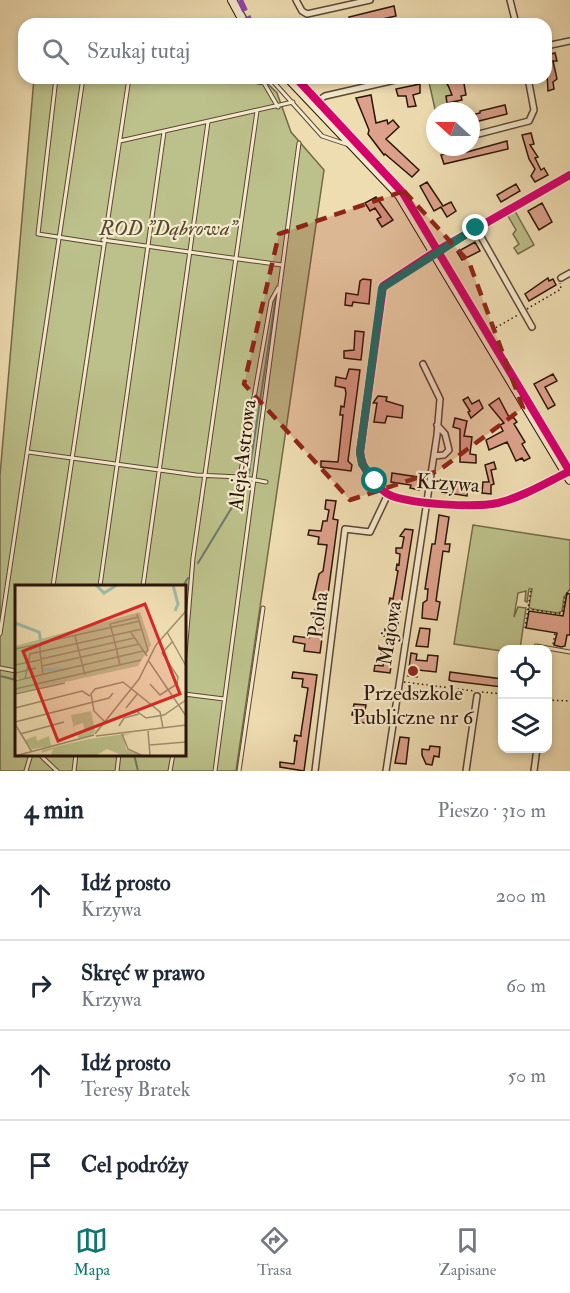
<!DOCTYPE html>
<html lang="pl">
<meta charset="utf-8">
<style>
body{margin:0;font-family:"IM FELL Double Pica",serif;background:#f6f6f7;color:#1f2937}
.controls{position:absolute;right:18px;bottom:18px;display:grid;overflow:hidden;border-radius:12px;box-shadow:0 3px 9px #0003}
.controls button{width:54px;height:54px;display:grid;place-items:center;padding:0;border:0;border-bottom:2px solid #e0e1e3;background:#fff;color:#1f2937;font:30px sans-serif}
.compass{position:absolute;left:426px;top:102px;width:54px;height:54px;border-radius:50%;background:#fff;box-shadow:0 3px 9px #0003;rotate:291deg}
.stop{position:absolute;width:18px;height:18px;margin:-14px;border:4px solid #0f766e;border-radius:50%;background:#fff}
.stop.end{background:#0f766e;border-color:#fff;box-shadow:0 2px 6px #0008}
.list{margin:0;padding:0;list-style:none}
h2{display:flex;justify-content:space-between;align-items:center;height:78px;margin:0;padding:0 24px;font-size:26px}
h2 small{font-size:20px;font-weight:400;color:#747a83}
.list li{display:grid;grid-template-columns:39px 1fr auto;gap:18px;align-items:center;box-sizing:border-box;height:90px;padding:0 24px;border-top:2px solid #e0e1e3}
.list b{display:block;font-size:22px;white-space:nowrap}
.list p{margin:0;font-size:20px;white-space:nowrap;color:#747a83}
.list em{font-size:20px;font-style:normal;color:#747a83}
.icon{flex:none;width:33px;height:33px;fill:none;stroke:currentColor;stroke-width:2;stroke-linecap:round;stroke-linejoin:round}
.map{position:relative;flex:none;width:570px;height:771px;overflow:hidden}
.search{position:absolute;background:#fff;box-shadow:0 3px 9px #0003;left:18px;right:18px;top:18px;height:66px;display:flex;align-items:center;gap:15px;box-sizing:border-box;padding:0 21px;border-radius:18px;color:#747a83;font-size:22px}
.sheet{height:438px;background:#fff}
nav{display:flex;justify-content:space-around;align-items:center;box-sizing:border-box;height:84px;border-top:2px solid #e0e1e3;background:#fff;font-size:16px;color:#747a83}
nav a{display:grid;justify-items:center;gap:3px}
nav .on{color:#0f766e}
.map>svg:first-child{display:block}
</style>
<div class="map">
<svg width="570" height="771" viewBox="0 0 570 771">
<rect width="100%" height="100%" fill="#efddb2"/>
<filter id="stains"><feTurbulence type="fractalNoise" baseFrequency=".00333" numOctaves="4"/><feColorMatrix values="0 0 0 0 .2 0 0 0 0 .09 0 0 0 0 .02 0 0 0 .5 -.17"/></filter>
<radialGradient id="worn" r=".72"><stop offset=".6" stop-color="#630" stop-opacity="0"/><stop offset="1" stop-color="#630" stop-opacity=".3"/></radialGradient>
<path fill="#bcc08a" stroke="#726a48" stroke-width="1.5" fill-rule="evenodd" d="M34,78h228l15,15 14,39 33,38 -88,601h-236v-296zM16,586h168v168h-168z
M428,78h18l1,7h3l8,18 -23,6z
M515,211l19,34 -16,9 -4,-6 5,-4 -6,-10 3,-4 -8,-14z
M473,525l97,15v49l-6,8 -2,14 -4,2 -26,-4 -3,-2 3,-18h-3l-2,13 -2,-1 1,-10 -8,2 -4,24 4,-10 8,1 -6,41h2l-20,2 -48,-7z"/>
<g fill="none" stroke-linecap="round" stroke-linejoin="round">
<path stroke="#6d7969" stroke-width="2" d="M249,473l27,-177
M198,563l50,-82
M183,586l5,-8
M0,676l16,4
M134,754l4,17"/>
</g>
<path fill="#dda18b" stroke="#291507" stroke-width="1.5" d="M394,6l2,10 -36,8h-19l-1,-2 10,-2 -1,-3z
M555,53l2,8h-4l4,18 -4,3 1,7 -6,2 -2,-36z
M445,78h18l3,17 -5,1 1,4 -15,3 -1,-7 6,-1z
M420,84v9l-7,2 3,11 -8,1 -2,-11h-8l-2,-7z
M371,95l5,28 11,-3 1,4 5,-4 6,7 -13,12 33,31 -7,7 -27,-23 -1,1 -16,-21 1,-4 -13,-32z
M505,105l2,9 -36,9v-8l9,-2v-2z
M531,133l3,11 -4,1 8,12 -3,1 6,12 3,-2 4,7 -13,7 -4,-6 4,-7 -6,-10 -7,-24z
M507,141l1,8 -64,15 -3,-9 26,-6v3z
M427,182l16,24 8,-4 5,9 -9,6 -6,-10 -7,4 -14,-25z
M516,184l4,7 -19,11 -4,-7z
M376,197l17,23 -11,7 -5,-8 4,-2 -6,-9 -5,3 -5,-8z
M542,203l10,19 -13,8 -11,-19z
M475,242l5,9 -18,9 -5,-8z
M548,278l1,3 4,-2 3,6 -27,16 -4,-7z
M363,279l8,1 -2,24 -16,-2 -1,4 -7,-1 1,-12 12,2 2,-14z
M355,331l9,1 -3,28 -17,-2v-7l10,-1z
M349,369l11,1 -12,91 4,4 -1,6 -30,-4v-6l17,1 5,-47h-3l1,-9 3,1 2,-14 -1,-5 -10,-2 1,-9 10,2z
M553,374l4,7 -12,6 10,18 -7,4 -14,-25z
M378,396l9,1 -1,4 17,5 -1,12 -15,-2 -2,7 -11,-1 3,-19h-4z
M468,397l4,7 7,-4 4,8 -12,10 -3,-6 2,-1 -7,-11z
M499,398l10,19 5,1 3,4 -3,2 11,18 -3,2 8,14 -6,3 -2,-3 -6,3 -9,-19 -18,8 -3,-10 17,-9 -3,-6 4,-2 -15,-18z
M455,418l12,3 -3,15 8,1 -2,17 6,1v8l-16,-1v-33l-7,-2z
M494,462l2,7 -5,1 3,14 -3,1v9l-9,-1 1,-11h6l-4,-17z
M392,473l26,4 1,13 -9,-2 1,-3 -20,-3z
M443,484l25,3 -1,9 -25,-4z
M326,500l10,1 -3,18 5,1 -18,133 -16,-2 1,-7 -12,-2 1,-6 15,2 1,-11 5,1 2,-11h-4l5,-17 -5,-1 6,-25 4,-3 4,-26 -9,-1 1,-7 -11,-2 1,-5 12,1 2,-10h4l2,-11 -4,-1z
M439,515l10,2 -4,27h5l-1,8 -6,-1 -7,50 4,1 -3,18 -15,-2 1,-15 4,-3 1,-11h-3l7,-45h3z
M405,529l8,1 -23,143 -16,-2 1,-6 8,1 2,-11 -4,-1 1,-5 5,-2 1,-11h-4l1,-7 4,1 3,-25 -3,-1 1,-6 3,1 5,-28 -2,-1 1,-6 2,1 1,-11 -4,-1v-5h6l2,-11 -4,-1z
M567,593l3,1v41h-3l-2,11 -4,1 -7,-2 3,-12 -31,-5 3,-17 34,5z
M420,628l10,1 -2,18 -12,-1z
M411,653l6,1 -1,6 11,1 1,-6 10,1 -2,16 -18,-2 -1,7 -9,-1z
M293,672l24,3 -13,96 -24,-4v-5l14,2 3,-23h-3l1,-6 6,1v-3l7,-45 -6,-1 1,-8 -11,-1z
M450,672l52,7v8l-50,-6 -3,-1z
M354,704l12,1 -2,11h20l-1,9 -26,-3 1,-6 -6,-1z
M400,737l9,1 -3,26 -11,-1z
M430,746l10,1 -1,10 -5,-1 -2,9 -6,-1 -4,-9v-6l7,1z"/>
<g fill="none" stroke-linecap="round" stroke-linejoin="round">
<g stroke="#5a4732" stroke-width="5">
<path id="lane" d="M56,78l-18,156 65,10
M235,78l29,5 14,24
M270,78l52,58 27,9
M120,141l173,-39
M103,240l179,25
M28,452l168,23 44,2 26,5
M240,477l31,-176 7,-13
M53,586l76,-508
M100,586l64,-454
M143,586l65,-464
M0,634l83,-556
M536,646l34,6
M184,666l9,-108 64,-447
M0,668l16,3
M184,694l40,5
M39,754l18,17
M26,771l5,-17
M74,771l2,-17
M117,771l2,-17
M170,771l3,-17
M215,771l84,-628
M239,771l24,-163"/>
</g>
<g stroke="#5a4732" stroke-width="8">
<path id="street" d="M296,0l6,11 5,3 63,-14
M510,0l6,24
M546,46l24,-5
M313,104l12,-8 79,-18
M471,136l58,-15 5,-11 -6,-32
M476,228l56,99
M561,278l9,-5
M434,456l10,-1 5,-5 -4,-16 -8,-9
M566,473c-22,11 -44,24 -68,30 -24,5 -84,1 -106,-7 -15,-6 -31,-28 -32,-44l23,-166 52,-34 135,-77
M315,771l30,-242 25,3 18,-38
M386,771l51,-336 3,-36 -17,-35
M466,771l11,-75
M534,771l3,-23"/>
</g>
<g stroke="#291507" stroke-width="10">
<path id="secondary" d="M232,0l13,24
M288,78l111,117 171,285"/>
</g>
<path stroke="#291507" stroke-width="1.5" stroke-dasharray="1.5 3" stroke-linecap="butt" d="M410,81l12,-3
M527,309l34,-20 -1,-6
M488,332l30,-17
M528,609l31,5 4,-2 2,-14 5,-8
M525,628l6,-39
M553,644l2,-11
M404,682l70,9
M482,692l20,2
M548,700l22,1"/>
<use href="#lane" stroke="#f5e9cd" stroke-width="3"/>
<use href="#street" stroke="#f5e9cd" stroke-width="5"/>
<use href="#secondary" stroke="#f5e9cd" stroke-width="8"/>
<path stroke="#8e44ad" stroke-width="6" stroke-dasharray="12 6" stroke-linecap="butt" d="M240,0l11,24"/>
<g stroke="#f5e9cd" stroke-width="11">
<path id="cycleway" d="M296,78l107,115 167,279
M566,473c-22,11 -44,24 -68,30 -24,5 -84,1 -106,-7 -15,-6 -31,-28 -32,-44l23,-166 52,-34 135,-77"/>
</g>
<use href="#cycleway" stroke="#d6006c" stroke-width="8"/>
</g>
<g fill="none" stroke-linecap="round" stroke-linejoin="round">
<path stroke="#0f766e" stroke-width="8" d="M375,481l-13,-17 -2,-12 22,-164 94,-60"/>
</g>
<path fill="#8f2418" fill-opacity="0.2" stroke="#8f2418" stroke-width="4.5" stroke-dasharray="12 8" stroke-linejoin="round" d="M404,191l65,71 54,146 -85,63 -88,29 -106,-116 35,-150z"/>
<circle fill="#8f2418" stroke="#f5e9cd" stroke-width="2" cx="413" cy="671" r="6"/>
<g text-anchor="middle" stroke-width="4.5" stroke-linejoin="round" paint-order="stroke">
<g font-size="21" font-style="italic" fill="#55482e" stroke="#f5e9cd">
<text x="168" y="235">ROD "Dąbrowa"</text>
</g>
<g font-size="21" fill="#291507" stroke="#f5e9cd">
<text transform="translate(242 455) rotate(-83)" y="7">Aleja Astrowa</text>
<text transform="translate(448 483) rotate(4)" y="7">Krzywa</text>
<text transform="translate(318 615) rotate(-83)" y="7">Polna</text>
<text transform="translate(389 633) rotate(-81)" y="7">Majowa</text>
</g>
<g font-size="21" fill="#291507" stroke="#f5e9cd">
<text x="413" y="700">Przedszkole<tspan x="413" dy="24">Publiczne nr 6</tspan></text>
</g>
</g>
<g transform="translate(15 585)">
<rect width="171" height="171" fill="#efddb2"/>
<path d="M125,27l11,33 -13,21 -123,27v-11l5,-2 -5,-4v-30zM76,126l4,20 9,-8 -12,12 -13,5 -2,-7 8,-1 -2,-9 -9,3 1,8 -4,-19zM117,148l-9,3 3,13 16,7h-18l-17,-7 -12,7h-52l8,-1 2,-6 -11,4v-3l47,-11zM21,151l1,5 12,-5 2,10 -19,3 -7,-9z" fill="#bcc08a"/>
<path fill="none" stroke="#9abcaa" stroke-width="3" d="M81,0l8,8 13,-8M158,0l5,19 -3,7M0,38l24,9 2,10M28,85l21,-1"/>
<path fill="none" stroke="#a08d6e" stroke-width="1.5" d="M122,29l11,36 -3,4M115,46l17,25M152,47l19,34M98,50l-3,-11 28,-7M98,50l7,30M60,51l10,39M0,64l24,-5M25,67v-9l100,-22M25,67l3,23M26,74l93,-21M133,75l38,56M0,80l25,-5M27,81l97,-22M1,88l20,-5M10,94l5,-25 112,-25M0,96l128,-30M135,99l10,11 17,-11 1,-7 -16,-24 11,-12M0,104l126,-29M0,109l50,-11M0,123l67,-17 8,5M111,123l12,-15M120,125l11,8 18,-3 22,-15M0,137l94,-24 4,-5M90,137l-11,-11 -3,-17 4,-5 28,-7 37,30 3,16M0,139l17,28M104,141l5,-8 15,-4M133,146l2,25M5,149l44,-12M80,149l44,-55 17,-34 30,-34M107,149l6,15 15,7M81,151l90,-11M135,160l36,-3M0,171l79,-21"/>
<path fill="#d62828" fill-opacity="0.15" stroke="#d62828" stroke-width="3" d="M130,19l35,90 -122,47 -35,-90z"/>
<rect width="171" height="171" fill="none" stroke="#291507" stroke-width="3"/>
</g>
<rect width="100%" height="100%" filter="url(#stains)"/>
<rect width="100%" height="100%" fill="url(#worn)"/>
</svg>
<div class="controls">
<button><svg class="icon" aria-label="locate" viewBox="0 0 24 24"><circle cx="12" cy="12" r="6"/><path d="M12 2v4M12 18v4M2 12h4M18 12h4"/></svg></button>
<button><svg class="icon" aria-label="layers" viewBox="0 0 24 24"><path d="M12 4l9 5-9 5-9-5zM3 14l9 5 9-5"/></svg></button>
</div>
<svg class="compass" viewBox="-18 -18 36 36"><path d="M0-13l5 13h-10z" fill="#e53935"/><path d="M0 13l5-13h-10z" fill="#747a83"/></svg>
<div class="stop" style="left:375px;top:481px"></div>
<div class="stop end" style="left:476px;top:228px"></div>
<div class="search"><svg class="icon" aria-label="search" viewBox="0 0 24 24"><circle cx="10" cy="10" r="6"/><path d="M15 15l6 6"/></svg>Szukaj tutaj</div>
</div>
<section class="sheet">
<h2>4 min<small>Pieszo · 310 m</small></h2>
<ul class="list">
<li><svg class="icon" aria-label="ahead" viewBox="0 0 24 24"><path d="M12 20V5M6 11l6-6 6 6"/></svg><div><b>Idź prosto</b><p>Krzywa</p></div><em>200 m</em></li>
<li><svg class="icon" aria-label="right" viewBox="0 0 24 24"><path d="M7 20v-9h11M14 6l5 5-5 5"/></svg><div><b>Skręć w prawo</b><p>Krzywa</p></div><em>60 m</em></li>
<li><svg class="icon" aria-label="ahead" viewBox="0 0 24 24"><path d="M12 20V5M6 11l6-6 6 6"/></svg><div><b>Idź prosto</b><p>Teresy Bratek</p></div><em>50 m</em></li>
<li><svg class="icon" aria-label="arrive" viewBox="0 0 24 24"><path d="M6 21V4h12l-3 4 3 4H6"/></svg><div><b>Cel podróży</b></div></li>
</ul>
</section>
<nav>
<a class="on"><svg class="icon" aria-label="map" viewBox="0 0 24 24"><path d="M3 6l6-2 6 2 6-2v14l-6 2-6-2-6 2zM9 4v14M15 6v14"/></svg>Mapa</a>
<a><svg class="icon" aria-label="directions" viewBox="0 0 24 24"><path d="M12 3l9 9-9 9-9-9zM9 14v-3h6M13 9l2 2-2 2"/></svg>Trasa</a>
<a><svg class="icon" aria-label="saved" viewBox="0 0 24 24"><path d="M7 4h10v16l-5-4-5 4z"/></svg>Zapisane</a>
</nav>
